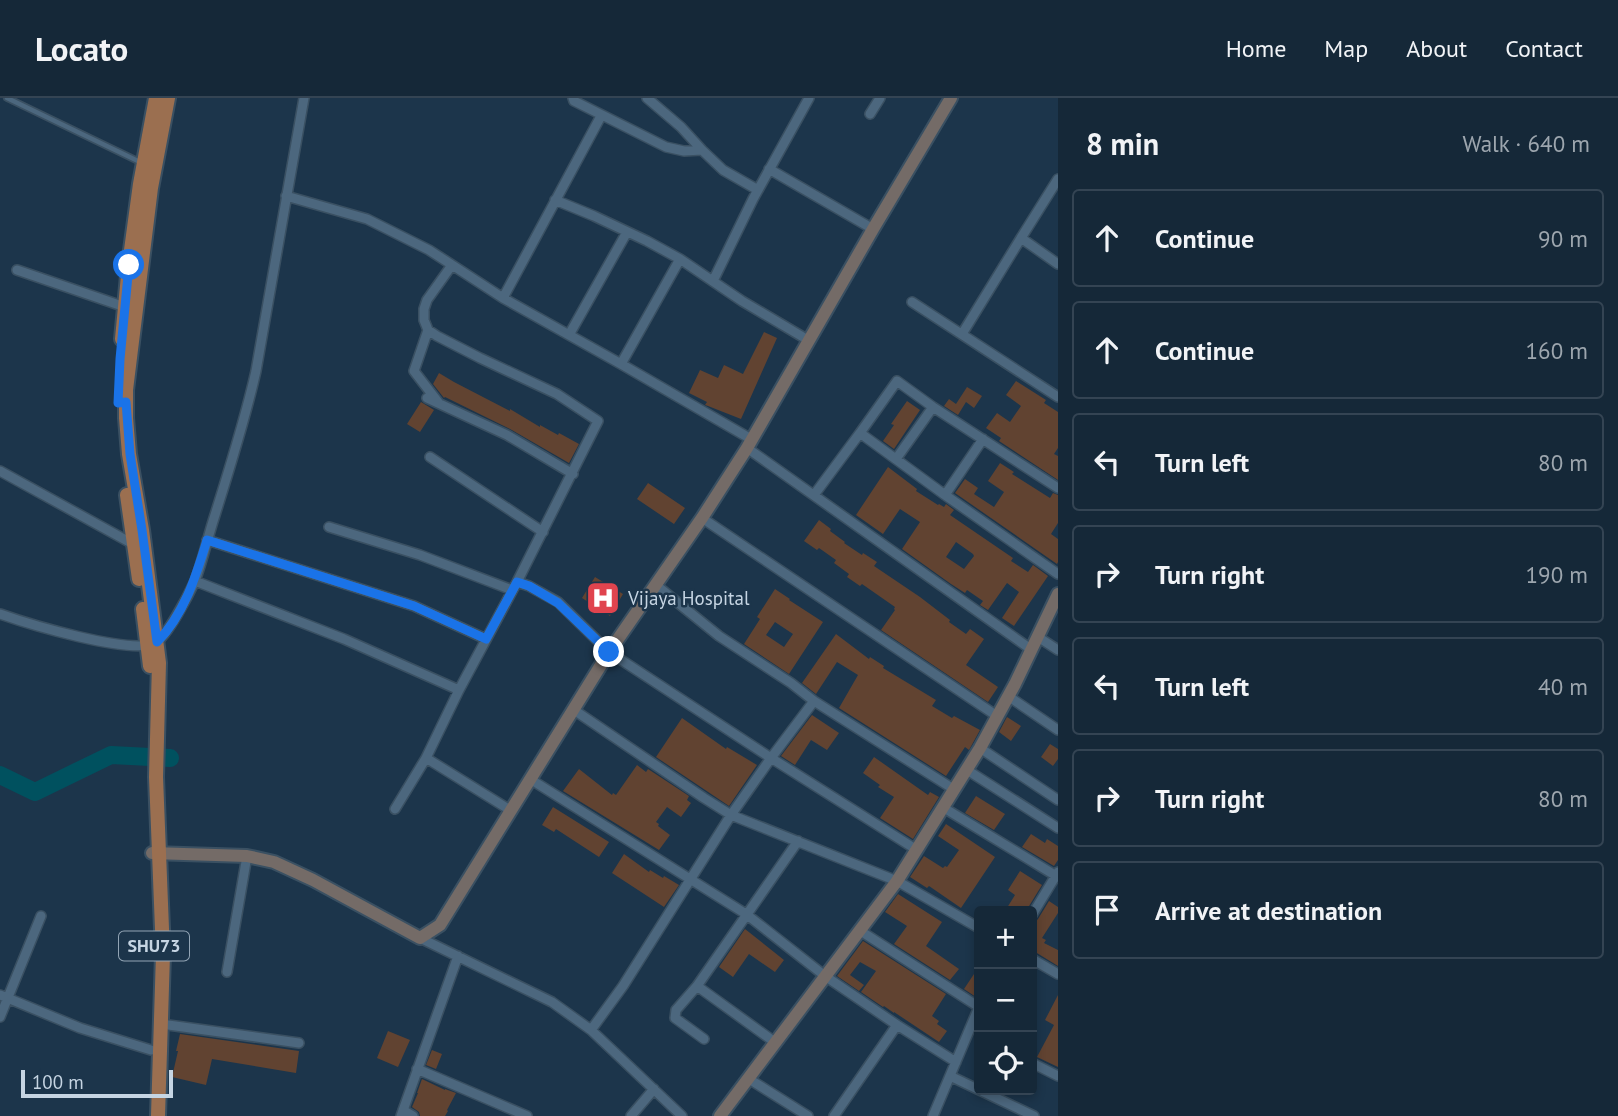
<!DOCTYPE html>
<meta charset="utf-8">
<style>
body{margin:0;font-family:"PT Sans",sans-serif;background:#223443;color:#f1f3f6}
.controls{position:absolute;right:21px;bottom:21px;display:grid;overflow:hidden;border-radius:7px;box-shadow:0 4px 10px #0003}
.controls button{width:63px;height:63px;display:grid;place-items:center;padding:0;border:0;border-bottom:2px solid #344453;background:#152838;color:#f1f3f6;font:35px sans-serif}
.scale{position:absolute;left:21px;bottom:18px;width:152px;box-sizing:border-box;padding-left:7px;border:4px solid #c6d5e3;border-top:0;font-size:19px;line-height:24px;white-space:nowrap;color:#c6d5e3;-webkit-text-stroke:5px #1c354b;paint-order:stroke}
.stop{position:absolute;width:21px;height:21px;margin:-16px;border:5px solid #1a73e8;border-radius:50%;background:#fff}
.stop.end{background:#1a73e8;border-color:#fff;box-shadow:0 2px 7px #0008}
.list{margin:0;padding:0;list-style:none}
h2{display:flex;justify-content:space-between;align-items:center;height:91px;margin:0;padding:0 28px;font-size:30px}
h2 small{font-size:23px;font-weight:400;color:#9da6ae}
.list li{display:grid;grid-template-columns:46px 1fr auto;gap:21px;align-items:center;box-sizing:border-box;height:98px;margin:0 14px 14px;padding:0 14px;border:2px solid #344453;border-radius:7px}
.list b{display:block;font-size:26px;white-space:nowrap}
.list em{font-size:23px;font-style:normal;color:#9da6ae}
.icon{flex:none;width:38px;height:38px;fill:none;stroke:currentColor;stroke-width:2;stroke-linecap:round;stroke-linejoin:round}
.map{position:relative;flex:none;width:1058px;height:1018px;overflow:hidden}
header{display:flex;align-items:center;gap:42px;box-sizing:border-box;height:98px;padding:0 35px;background:#152838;border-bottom:2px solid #344453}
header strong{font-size:33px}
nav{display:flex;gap:38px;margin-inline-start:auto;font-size:24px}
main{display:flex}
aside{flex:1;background:#152838}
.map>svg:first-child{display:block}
</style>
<header>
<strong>Locato</strong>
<nav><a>Home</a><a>Map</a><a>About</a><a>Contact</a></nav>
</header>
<main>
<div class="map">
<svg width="1058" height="1018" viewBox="0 0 1058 1018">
<rect width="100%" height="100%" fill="#1c354b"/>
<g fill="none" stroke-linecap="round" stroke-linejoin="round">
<path stroke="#00515f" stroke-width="18" d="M0,677l35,17 76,-37 59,3"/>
</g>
<path fill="#614331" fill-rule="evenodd" d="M764,234l13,6 -36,81 -33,-13 -3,-1 2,-3 -18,-9 11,-23 18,8 6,-13 19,9z
M439,275l15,9 56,29v-2l30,18v-2l18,10 1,-2 20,11 -10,19 -59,-34 -65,-32 -1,1 -11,-14z
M1016,283l30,19 -2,3 14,9v36l-4,6 4,2v24l-59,-39 2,-3 -15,-10 11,-15 13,9 11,-16 -15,-11z
M967,289l15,9 -8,12 -8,-6 -8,13 -14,-9 5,-7 7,5z
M907,303l13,9 -26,39 -11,-8 11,-16 -3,-1z
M421,304l13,8 -14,22 -13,-8z
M1000,365l14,9 -2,2 38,24 3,-5 5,2v28l-7,11 7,5v23l-1,2 -102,-71 10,-14 13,9 -4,6 20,13 10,-15 -16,-11z
M888,369l29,22 -1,2 22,14 1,-1 5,3 2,-3 8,6 -4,5 63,43 -2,3 17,11 5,-7 15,11 -34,50 -12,-8 17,-26 -12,-9 -19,27 -8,-5 3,-4 -16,-11 -2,3 -14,-9 -49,-35 18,-27 -20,-13 -17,25 -27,-19zM956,444l17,12 1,2 -10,13 -18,-12z
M648,385l37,25 -11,16 -37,-25z
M819,422l12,9 -1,2 15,11 -1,1 18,12 1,-2 14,9 -3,4 46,31 30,23 -1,2 17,12 4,-5 14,10 -18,26 32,22 -10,15 -107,-72 14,-20 -1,-1 1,-2 -33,-23 -2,2 -13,-9 2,-3 -15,-11 2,-3 -17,-12 -2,2 -13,-9z
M595,479l28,17 -13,22 -28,-18z
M775,491l15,10 -1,1 34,22 -34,52 -45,-30 16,-25 -3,-2zM775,524l18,12 -9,13 -18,-12z
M836,536l33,25 1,-2 14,9 -1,2 53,32 -4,6 20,12 2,-2 26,14 -11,20 -4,-3 -19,29 -107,-68 19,-33 -21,-13 -21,32 -14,-11z
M812,617l27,18 -12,17 -16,-10 -16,25 -14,-9z
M1007,619l14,9 -10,15 -12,-9z
M682,620l44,31 1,-2 30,18 -28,41 -73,-49z
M1050,646l8,5v10l-5,7 -12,-9z
M874,659l54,38 2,-3 9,5 -26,42 -33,-21 14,-21 -16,-10 2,-2 -17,-12z
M637,667l9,7 2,-3 41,27 -2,4 4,3 -10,14 -14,-10 -11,15 3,2 -1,2 12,9 -11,15 -96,-59 16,-22 33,26 1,-2 3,2z
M976,698l29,18 -11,16 -29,-17z
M553,709l56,35 -10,15 -43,-28 -2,3 -12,-7z
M946,726l49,33 -34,51 -32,-22 -2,2 -17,-11 14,-21 19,12 2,-2 2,1 12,-17 -21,-14z
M1031,736l14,9 2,-4 11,7v14l-4,6 -32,-19z
M624,756l25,18 1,-2 13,8 1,-2 15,9 -15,22 -52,-34z
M1020,773l22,14 -16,26h-21l10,-16 -7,-5z
M898,796l44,28 -16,24 33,23 -9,11 -56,-36 13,-18 -22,-14z
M1049,803l9,6v6l-16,25 4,2 -2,3 14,7v16l-26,-16v-24l6,-7z
M745,831l39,31 -9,12 -26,-18 -16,23 -14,-10z
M863,843l83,53 -14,22 7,5 -2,3 10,7 -8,11 -45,-30v1l-10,-7 -1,1 -22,-15 15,-21 -16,-9 -10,13 14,10 -5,6 -22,-15z
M974,876l5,4v21l-15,-10z
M1058,897v72l-21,-10 17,-32 -9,-5z
M388,933l22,9 -12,27 -21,-9z
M180,936l119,17 -3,22 -84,-14 -6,26 -34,-8 6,-26h-2z
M432,952l10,4 -6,15 -10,-4z
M422,981l23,11v-1l11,4 -9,17 1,1 -3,5h-25l-1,-4 -7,-5 6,-14h-1z"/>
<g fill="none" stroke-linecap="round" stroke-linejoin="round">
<g stroke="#3a5062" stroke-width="8">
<path id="lane" d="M7,0l133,64"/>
</g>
<g stroke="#3a5062" stroke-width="12">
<path id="street" d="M573,0l1,3 92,46 18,4 18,-1
M647,0l34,29 21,23 21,20 35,20
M870,16l10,-16
M769,71l104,60
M286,98l81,23 62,31 74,48 118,66 130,75
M555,102l39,16 53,25 33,18 62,42 66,39
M1021,140l37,-59
M452,167l-25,35 -3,9v11l4,10 9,6 43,22 77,36 41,27 -81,161 -58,108 -33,68 84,52
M17,172l108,37
M713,183l40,-82 56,-101
M503,200l98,-182
M912,204l146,95
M428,232l-14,41 24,31
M962,236l59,-96 37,26
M569,237l58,-103
M621,266l59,-105
M427,300l80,37 66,39
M747,350l285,202
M430,359l113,75
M896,361l37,-52
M0,373l133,73
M1058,390l-125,-81 -36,-26 -37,52 85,62 113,79
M814,397l46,-62
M945,397l38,-56
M702,420l295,198
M329,429l91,28 92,35
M207,442l207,66 72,33
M195,483l149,58 115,51
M517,484l12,4 29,16 51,50 162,106 -40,57 -108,171 -32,44
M656,487l63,51 72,47 23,18 141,89
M0,516c28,10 131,41 155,29 12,-6 34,-49 40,-62 8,-21 13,-45 20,-66 15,-48 30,-95 41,-144l48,-273
M1038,539l20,13
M1008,598l50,34
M814,603l-43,57 146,92
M574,612l130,88 27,17 166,66 82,47
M980,650l78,52
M967,672l91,58
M530,681l216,135 79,62 72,49 59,37
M944,710l114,69
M395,711l31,-51
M1032,817l26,-43
M859,832l120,77 -46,109
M420,840l132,64 39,28 91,86
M1032,861l26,15
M227,874l20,-116
M697,888l79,57
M0,897l80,33 71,22
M0,919l41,-101
M161,926l138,19
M704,941l-29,-21 1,-8 21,-24 101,-145
M1032,965l26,13
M417,971l110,47
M950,978l84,40
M749,981l59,37
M403,1012l10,6
M401,1018l57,-160
M631,1018l23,-27
M834,1018l63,-91"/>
</g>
<g stroke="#3a5062" stroke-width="16">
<path id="secondary" d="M152,755l95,3 27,6 39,18 107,58 20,-13 169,-273 93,-134 45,-70 126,-219 78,-131
M720,1018l177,-235 83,-133 35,-64 43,-90"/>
</g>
<g stroke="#3a5062" stroke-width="18">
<path id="primary" d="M122,241l7,-74 11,-81 16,-86
M127,397l12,84
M143,511l7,57
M158,1018l5,-162 -7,-177 3,-114 -17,-133 -13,-76 -3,-36v-28l25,-202 17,-90"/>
</g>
<use href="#lane" stroke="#4c677e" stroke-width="4.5"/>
<use href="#street" stroke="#4c677e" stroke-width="9"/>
<use href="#secondary" stroke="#746b67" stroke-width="12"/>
<use href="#primary" stroke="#9b6f50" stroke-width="14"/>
</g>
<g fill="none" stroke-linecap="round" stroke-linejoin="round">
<path stroke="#1a73e8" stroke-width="9" d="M129,167l-9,94 -2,44 8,-1 4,52 12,76 15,112c27,-27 39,-66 50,-102l207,66 72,33 31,-57 12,4 29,17 51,49"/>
</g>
<defs>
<g id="hospital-square" transform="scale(1.75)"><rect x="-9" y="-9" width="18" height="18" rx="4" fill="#e0444e" stroke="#1c354b"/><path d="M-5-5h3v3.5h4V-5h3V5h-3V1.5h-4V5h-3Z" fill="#fff"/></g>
</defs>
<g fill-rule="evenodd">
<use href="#hospital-square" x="603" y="500"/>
</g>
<g text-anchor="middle" stroke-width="5" stroke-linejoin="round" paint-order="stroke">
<rect fill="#1c354b" stroke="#93a5b5" stroke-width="2" x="119" y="833.5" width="70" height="29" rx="5"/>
<g font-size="18" font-weight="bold" fill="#c6d5e3">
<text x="154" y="854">SHU73</text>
</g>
<g font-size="19" fill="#c6d5e3" stroke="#1c354b" text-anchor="start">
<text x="628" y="507">Vijaya Hospital</text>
</g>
</g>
</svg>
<div class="controls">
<button>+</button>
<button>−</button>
<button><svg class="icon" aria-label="locate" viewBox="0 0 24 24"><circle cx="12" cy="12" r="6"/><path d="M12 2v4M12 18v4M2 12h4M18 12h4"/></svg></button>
</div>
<div class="scale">100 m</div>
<div class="stop" style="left:129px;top:167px"></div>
<div class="stop end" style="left:609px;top:554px"></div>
</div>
<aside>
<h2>8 min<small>Walk · 640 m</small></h2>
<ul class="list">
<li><svg class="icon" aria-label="ahead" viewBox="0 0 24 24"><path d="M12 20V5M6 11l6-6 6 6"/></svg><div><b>Continue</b></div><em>90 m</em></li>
<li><svg class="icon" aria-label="ahead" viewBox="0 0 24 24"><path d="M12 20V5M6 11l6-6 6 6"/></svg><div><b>Continue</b></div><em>160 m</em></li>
<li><svg class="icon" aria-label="left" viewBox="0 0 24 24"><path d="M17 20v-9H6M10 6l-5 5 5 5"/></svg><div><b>Turn left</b></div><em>80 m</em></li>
<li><svg class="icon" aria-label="right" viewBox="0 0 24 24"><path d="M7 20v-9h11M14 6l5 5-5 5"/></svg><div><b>Turn right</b></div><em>190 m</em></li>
<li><svg class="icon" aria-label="left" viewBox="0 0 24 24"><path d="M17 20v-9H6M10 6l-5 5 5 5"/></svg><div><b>Turn left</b></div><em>40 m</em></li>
<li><svg class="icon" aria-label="right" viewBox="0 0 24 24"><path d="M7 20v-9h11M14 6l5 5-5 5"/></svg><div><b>Turn right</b></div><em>80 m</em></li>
<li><svg class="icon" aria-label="arrive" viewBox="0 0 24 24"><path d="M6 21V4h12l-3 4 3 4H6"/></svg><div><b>Arrive at destination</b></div></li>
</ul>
</aside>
</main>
